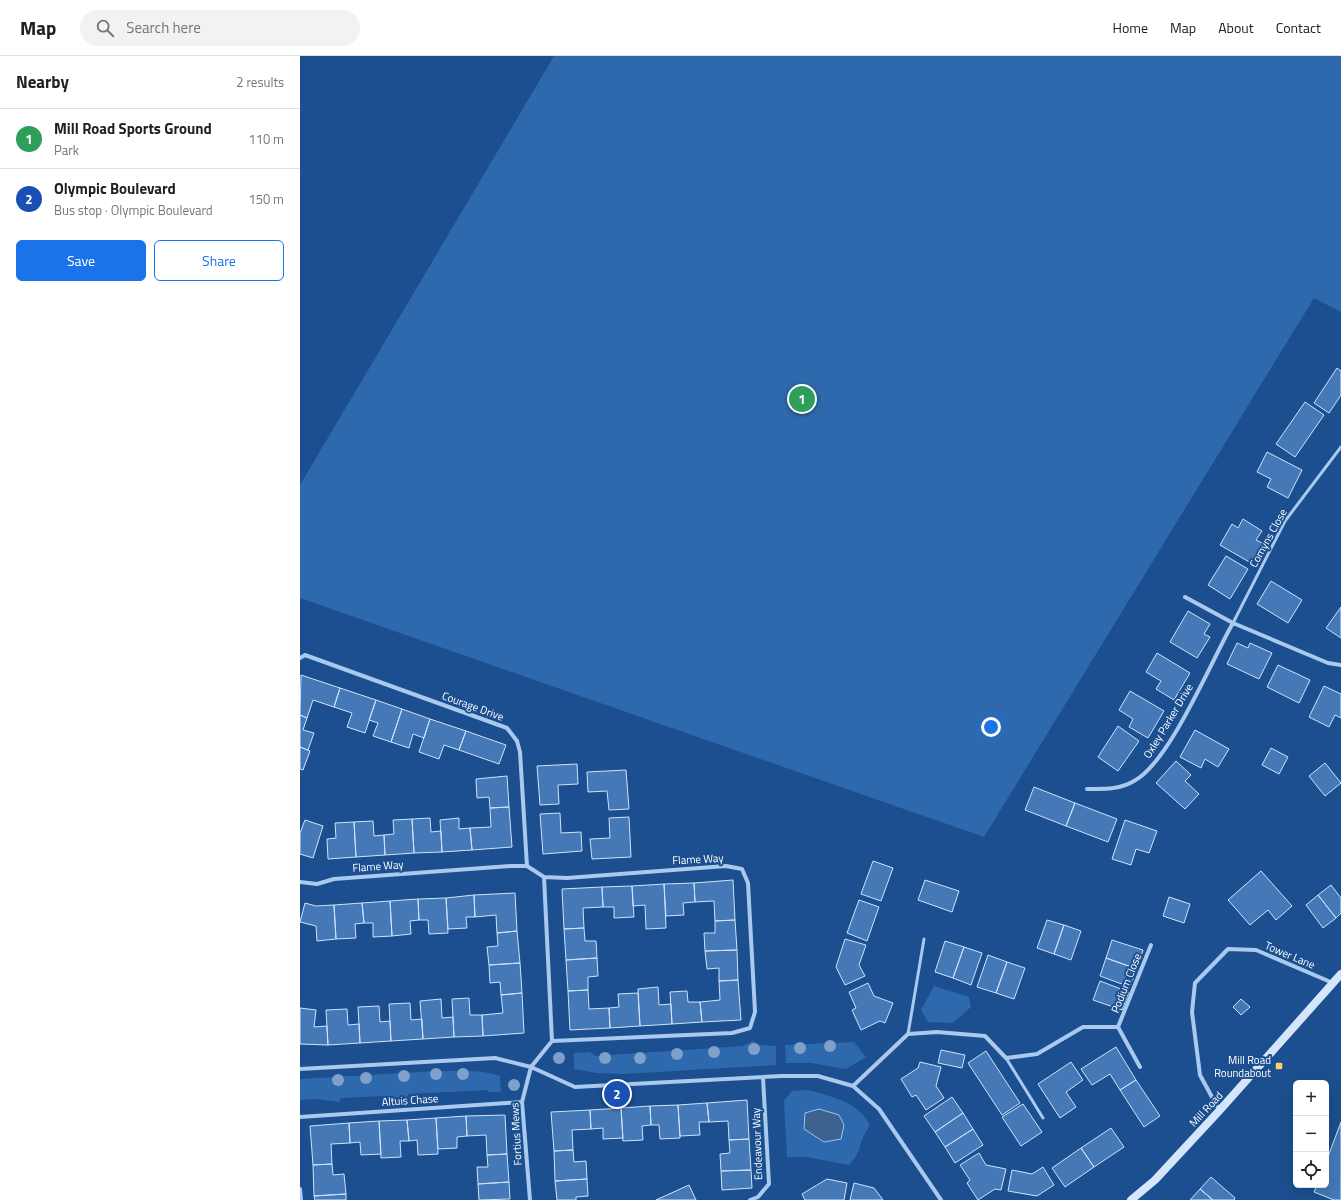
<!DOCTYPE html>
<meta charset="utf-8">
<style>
body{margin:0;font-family:"Titillium Web",sans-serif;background:#f2f2f2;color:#202124}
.controls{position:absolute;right:12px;bottom:12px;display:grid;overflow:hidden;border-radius:6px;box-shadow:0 4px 16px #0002}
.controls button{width:36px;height:36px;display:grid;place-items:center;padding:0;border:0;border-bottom:1px solid #e0e0e0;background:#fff;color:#202124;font:20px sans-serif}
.you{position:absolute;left:691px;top:671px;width:14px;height:14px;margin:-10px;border:3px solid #fff;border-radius:50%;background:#1a73e8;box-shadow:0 0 0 6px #1a73e833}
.badge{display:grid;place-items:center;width:26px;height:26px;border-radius:50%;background:#1a73e8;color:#fff;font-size:13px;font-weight:700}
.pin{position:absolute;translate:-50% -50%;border:2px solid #fff;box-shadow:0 1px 4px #0006}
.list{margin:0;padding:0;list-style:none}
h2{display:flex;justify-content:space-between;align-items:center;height:52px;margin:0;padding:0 16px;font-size:17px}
h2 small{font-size:13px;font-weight:400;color:#757577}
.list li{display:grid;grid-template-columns:26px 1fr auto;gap:12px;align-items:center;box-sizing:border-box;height:60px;padding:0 16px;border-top:1px solid #e0e0e0}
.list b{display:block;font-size:15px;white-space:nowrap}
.list p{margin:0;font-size:13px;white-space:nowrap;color:#757577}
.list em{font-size:13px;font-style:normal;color:#757577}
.actions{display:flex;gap:8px;padding:12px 16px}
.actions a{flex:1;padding:9px 0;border:1px solid #1a73e8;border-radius:6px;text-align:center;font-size:14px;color:#1a73e8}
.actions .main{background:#1a73e8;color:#fff}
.icon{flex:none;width:22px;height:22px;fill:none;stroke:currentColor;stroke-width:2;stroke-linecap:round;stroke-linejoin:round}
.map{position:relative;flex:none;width:1041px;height:1144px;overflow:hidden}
header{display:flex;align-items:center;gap:24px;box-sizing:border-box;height:56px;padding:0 20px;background:#fff;border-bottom:1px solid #e0e0e0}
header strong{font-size:19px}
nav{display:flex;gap:22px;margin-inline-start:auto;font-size:14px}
.search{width:280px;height:36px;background:#f2f2f2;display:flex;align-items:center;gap:10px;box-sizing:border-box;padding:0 14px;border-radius:22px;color:#757577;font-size:15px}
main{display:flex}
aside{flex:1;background:#fff}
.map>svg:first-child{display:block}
</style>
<header>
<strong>Map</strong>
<div class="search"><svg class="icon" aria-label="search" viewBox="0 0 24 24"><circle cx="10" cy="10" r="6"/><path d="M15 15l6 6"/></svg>Search here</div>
<nav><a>Home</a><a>Map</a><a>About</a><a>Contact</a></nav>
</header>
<main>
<aside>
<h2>Nearby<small>2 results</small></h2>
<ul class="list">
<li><span class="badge" style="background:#2e9e5b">1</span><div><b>Mill Road Sports Ground</b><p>Park</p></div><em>110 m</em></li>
<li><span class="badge" style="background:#1a4fb4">2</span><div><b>Olympic Boulevard</b><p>Bus stop · Olympic Boulevard</p></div><em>150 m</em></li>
</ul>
<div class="actions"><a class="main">Save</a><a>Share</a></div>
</aside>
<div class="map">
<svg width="1041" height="1144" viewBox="0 0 1041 1144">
<rect width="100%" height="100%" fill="#1b4f8f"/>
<path fill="#2e69ad" d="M254,0h787v256l-27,-14 -330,539 -684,-239v-113z
M634,930l35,11 2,10 -18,16 -25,-1 -7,-12z
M453,985l6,4 17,1v19l-153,9 -26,-1 -23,-4v-16l16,-1 5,4 148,-10z
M554,986l12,15 -20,12 -35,-6h-25l-1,-18z
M137,1015c21,0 43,-2 63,5l1,16h-12l-1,-2 -79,4 -3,4 -20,1 -3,-3 -42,2 -2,4 -22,-3 -17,1v-21z
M508,1034c22,6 52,12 62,36 -12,14 -7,26 -21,39l-42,-8h-20l-3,-56 8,-10z"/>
<path fill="#3c6290" stroke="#9cc4f0" d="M519,1053l20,6 5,10 -3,14 -17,3 -20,-13 1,-16z"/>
<path fill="#4478b7" stroke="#cfe3fa" d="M1037,312l4,3v24l-12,18 -15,-10z
M1005,346l19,13 -29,42 -19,-13z
M967,396l35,18 -14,28 -21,-11 4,-8 -14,-7z
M943,463l19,12 -6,9 6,3 -11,20 -31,-18 12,-21 6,4z
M926,500l22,13 -18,30 -22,-14z
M971,525l31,19 -14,23 -31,-19z
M1041,551v31l-15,-10z
M888,555l22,13 -6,10 6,3 -13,21 -27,-16z
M937,587l11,5 2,-5 22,10 -13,26 -32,-15z
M857,597l33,20 -16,27 -18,-11 5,-8 -15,-9z
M978,609l32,15 -11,23 -32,-16z
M1,619l39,13 -6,19 -21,-7 -6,18 -7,-3z
M1024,630l17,8v24l-6,-3 -6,12 -20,-10z
M40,632l36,12 -11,33 -18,-6 5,-14 -18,-6z
M830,635l34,20 -16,27 -19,-11 4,-8 -14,-9z
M76,644l26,9 -11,33 -18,-6 5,-13 -9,-3z
M102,653l28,10 -6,19 -11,-4 -4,14 -18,-6z
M0,659l7,3 -4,12 11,3 -6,17 -8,-3z
M130,663l36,12 -7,19 -15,-5 -5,14 -20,-7z
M818,670l21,15 -21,30 -20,-14z
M895,674l34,19 -11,18 -13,-8 -4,9 -21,-11z
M166,675l40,14 -7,19 -40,-14z
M0,691l10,4 -7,19 -3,-1z
M971,692l17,9 -9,17 -17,-9z
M876,705l15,14 -6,6 14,13 -14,15 -29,-26z
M1025,707l16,20 -16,13 -16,-20z
M277,708l1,20 -20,1 1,19 -19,1 -3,-39z
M326,714l3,39 -20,1 -2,-19 -19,1 -1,-20z
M207,720l2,31 -19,1 -1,-11 -12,1 -1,-19z
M734,731l41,16 -9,23 -41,-16z
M775,747l42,16 -9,23 -42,-16z
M209,751l3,40 -40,3 -2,-22 21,-1 -1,-19z
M260,757l1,20 20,-1 1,19 -39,3 -3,-40z
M329,761l2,40 -39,2 -2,-20 20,-1 -1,-20z
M130,762l1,14 10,-1 1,21 -28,1 -2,-34z
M159,762v11l11,-1 2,22 -30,2 -2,-32z
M112,763l2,34 -29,2 -1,-20 10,-1 -1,-14z
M5,764l18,6 -10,32 -13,-4v-21z
M825,764l32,11 -8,22 -13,-4 -5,16 -19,-6z
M73,765l1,15 10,-1 1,20 -29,2 -2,-35z
M54,766l2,35 -28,2 -1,-20 9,-1 -1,-15z
M573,805l20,7 -12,33 -20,-7z
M961,815l31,35 -16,14 -8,-10 -18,15 -22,-25z
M433,824l2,40 -20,1 -1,-20 -19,1 -1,-19z
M625,824l34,11 -7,21 -34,-12z
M394,827l1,19 -12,1 1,12 -18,1 -2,-32z
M364,828l2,44 -20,1 -1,-24 -12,1 -1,-20z
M1031,829l10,13v15l-5,5 -18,-23z
M332,830l2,31 -20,1v-11h-11l-1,-20z
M302,831l1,20 -20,1 1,20 -20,1 -2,-40z
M215,837l2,38 -20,2 -1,-18 -21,2 -1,-22z
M174,839l1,22h-9l1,11 -19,1 -2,-31z
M1018,839l18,23 -13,10 -17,-23z
M869,841l21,7 -6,19 -21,-7z
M146,842l2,35 -19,1 -1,-14h-9l-1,-21z
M118,843l1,21 -9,1 1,13 -19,2 -2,-35z
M559,844l20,7 -12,34 -20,-8z
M90,845l2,35 -19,1v-14h-9l-2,-20z
M5,847l11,3 18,-1 2,34 -19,2 -1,-15 -16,-4z
M62,847l2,20 -9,1 1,14 -20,1 -2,-34z
M435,864l2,30 -32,1 -1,-18h11v-12z
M747,864l17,5 -10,29 -17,-6z
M764,869l17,6 -10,29 -17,-6z
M284,872l1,13h11l1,17 -31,2 -2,-31z
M217,875l3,32 -31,2 -2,-18 11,-1 -1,-13z
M545,883l21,6 -7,20 6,11 -20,9 -9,-18z
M812,884l31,10 -6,19 -31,-11z
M645,885l19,6 -11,31 -18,-6z
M664,891l18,6 -11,32 -18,-7z
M437,894l1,30 -19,1v-13l-12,1 -2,-18z
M688,899l19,7 -11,31 -19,-6z
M297,902l1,18 -10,1v13l-20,1 -2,-31z
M806,902l31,11 -7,18 -30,-11z
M707,906l18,6 -11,31 -18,-6z
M220,907l2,30 -21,2 -1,-13 -10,1 -1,-18z
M438,924l3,40 -39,2 -2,-20 20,-2 -1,-19z
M800,925l29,11 -7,18 -29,-10z
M568,927l6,13 19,7 -8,20 -5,-2 -19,9 -9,-20 4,-2 -7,-16z
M358,931l1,18 12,-1 1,20 -32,2 -2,-37z
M288,934l1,19 20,-1 1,20 -40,2 -2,-39z
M387,935l1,11h12l2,20 -30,2 -2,-32z
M222,937l2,40 -41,3 -1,-21 21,-2 -2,-18z
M338,937l2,33 -30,2 -1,-20 10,-1 -1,-13z
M169,942l1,17h12l1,21 -29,1 -2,-38z
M141,943l1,19 11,-1 1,20 -31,2 -3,-38z
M941,943l9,8 -9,8 -8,-8z
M110,947l1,17 11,-1 1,20 -32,2 -2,-37z
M79,950l1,16 10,-1 1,20 -31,2 -2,-36z
M0,952l16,2 -2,17 13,-1 1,19 -28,-1z
M47,953l1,16 11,-1 1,19 -32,2 -2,-35z
M816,991l20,33 -16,10 -10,-16 -18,11 -11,-16z
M641,994l24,5 -3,13 -24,-5z
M686,995l34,52 -18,12 -34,-52z
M620,1006l21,5 -5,19 8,12 -18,12 -10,-15 -4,2 -11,-18 17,-11z
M771,1006l12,18 -17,12 10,15 -16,11 -22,-34z
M836,1024l24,36 -16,11 -24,-37z
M652,1041l11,16 -28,19 -11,-16z
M447,1044l2,39 -20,1 -1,-19 -19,1 -2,-19z
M407,1047l2,19h-10l1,13 -20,1 -2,-31z
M723,1048l19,28 -21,14 -19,-29z
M378,1049l2,33 -20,1 -1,-14h-8l-1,-19z
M350,1050l1,19 -9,1 1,14 -20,1 -2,-33z
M321,1052l2,30 -20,1v-11l-12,1 -1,-19z
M290,1054l1,19 -19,1 1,20 -19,1 -3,-39z
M663,1057l10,16 -28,18 -10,-15z
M205,1059l2,39 -20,1 -1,-20 -19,1 -1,-20z
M166,1060l1,20 -10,1v11l-19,1 -2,-31z
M136,1062l2,36 -20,1 -1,-15 -8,1 -2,-21z
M107,1064l2,21h-9l1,16 -20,1 -2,-37z
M79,1065l2,33 -20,1 -1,-13 -10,1 -1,-20z
M1041,1066v78h-7l-20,-8 3,-7h9v-23z
M49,1067l1,20 -19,1 1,20 -19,1 -3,-39z
M811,1072l13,19 -30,20 -13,-19z
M673,1073l10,16 -28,18 -10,-16z
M449,1083l2,31 -30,1 -1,-17 10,-1 -1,-13z
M781,1092l13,19 -29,20 -13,-19z
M273,1094l1,12 12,-1 1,18 -32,2 -1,-30z
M679,1097l7,12 20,4 -5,21 -6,-1 -17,11 -11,-17 3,-3 -10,-15z
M207,1098l2,28 -31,2 -1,-17h11l-1,-12z
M32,1108l1,11 11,-1 2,20 -32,2 -1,-31z
M743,1111l11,18 -17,11 -29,-5 4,-21 20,4z
M451,1114l1,18 -30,2 -1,-19z
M911,1121l24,21 -1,2h-21l-13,-11z
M287,1123l1,17 -12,1v3h-19l-2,-19z
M527,1123l20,4 -3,17h-39l-3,-6z
M209,1126l1,17 -31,1 -1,-16z
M554,1127l20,5 9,12h-33z
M389,1129l7,15h-40z
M900,1133l13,11h-23z
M46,1138v6h-31l-1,-4z"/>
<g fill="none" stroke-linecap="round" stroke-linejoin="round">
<path stroke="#a9c9ee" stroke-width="3" d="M933,567l52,-102 56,-74
M608,978l16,-95
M706,1002l37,60"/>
<path stroke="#a9c9ee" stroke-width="4" d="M885,541l48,26 95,40 13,2
M0,602l5,-3 202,73 10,13 3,11 7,114
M787,733c17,0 32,1 47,-8 36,-19 77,-120 99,-158
M0,826l17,2 17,-5 177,-13h16l17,11 23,1 159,-12 16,3 6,14 7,129 -5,16 -18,5 -180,8
M840,1011l-22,-40 33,-82
M0,1013l195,-11 36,9 44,20 206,-11h37l35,10 26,23 62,91
M553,1030l55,-52 29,-2 48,4 21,22 31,-4 46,-27h35
M919,1054l-19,-35 -8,-63 3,-29 33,-34 28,1 77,33
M0,1061l222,-15
M0,1133l1,11
M230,1144l-8,-98 9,-35 21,-26 -8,-164
M450,1144l8,-3 11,-13 -6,-106"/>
<path stroke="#d6e6fa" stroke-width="8" d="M831,1144l24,-20 64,-69 122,-137"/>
</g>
<g fill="#7ea0ca">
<circle cx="530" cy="990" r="6"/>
<circle cx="500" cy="992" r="6"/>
<circle cx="454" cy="993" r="6"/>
<circle cx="414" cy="996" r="6"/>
<circle cx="377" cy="998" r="6"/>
<circle cx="259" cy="1002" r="6"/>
<circle cx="305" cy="1002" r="6"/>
<circle cx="340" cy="1002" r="6"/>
<circle cx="136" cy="1018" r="6"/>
<circle cx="163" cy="1018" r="6"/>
<circle cx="104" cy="1020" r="6"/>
<circle cx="66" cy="1022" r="6"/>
<circle cx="38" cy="1024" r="6"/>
<circle cx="214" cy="1029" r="6"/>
</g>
<rect fill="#ffd166" stroke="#1b4f8f" stroke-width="1.5" x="975" y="1006" width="8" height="8" rx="2"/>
<g text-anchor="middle" stroke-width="4" stroke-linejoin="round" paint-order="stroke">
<g font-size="11" fill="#fff" stroke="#1b4f8f">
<text transform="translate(968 482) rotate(-61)" y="4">Comyns Close</text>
<text transform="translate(173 650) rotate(20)" y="4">Courage Drive</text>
<text transform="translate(868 665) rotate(-59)" y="4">Oxley Parker Drive</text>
<text transform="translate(398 803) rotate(-3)" y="4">Flame Way</text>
<text transform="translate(78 810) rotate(-4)" y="4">Flame Way</text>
<text transform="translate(990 899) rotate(23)" y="4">Tower Lane</text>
<text transform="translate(826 927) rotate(-68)" y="4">Podium Close</text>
<text transform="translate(110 1044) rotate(-4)" y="4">Altuis Chase</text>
<text transform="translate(906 1053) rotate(-47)" y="4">Mill Road</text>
<text transform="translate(216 1078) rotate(-93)" y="4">Fortius Mews</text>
<text transform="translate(457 1088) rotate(-92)" y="4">Endeavour Way</text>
</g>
<g font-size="11" fill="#fff" stroke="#1b4f8f" text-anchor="end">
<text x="971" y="1008">Mill Road<tspan x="971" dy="13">Roundabout</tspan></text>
</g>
</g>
</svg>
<div class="controls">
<button>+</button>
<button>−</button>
<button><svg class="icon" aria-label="locate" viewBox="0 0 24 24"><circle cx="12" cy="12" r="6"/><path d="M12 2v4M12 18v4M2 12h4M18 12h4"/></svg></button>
</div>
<div class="you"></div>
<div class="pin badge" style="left:502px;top:343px;background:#2e9e5b">1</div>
<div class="pin badge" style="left:317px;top:1038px;background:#1a4fb4">2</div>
</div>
</main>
